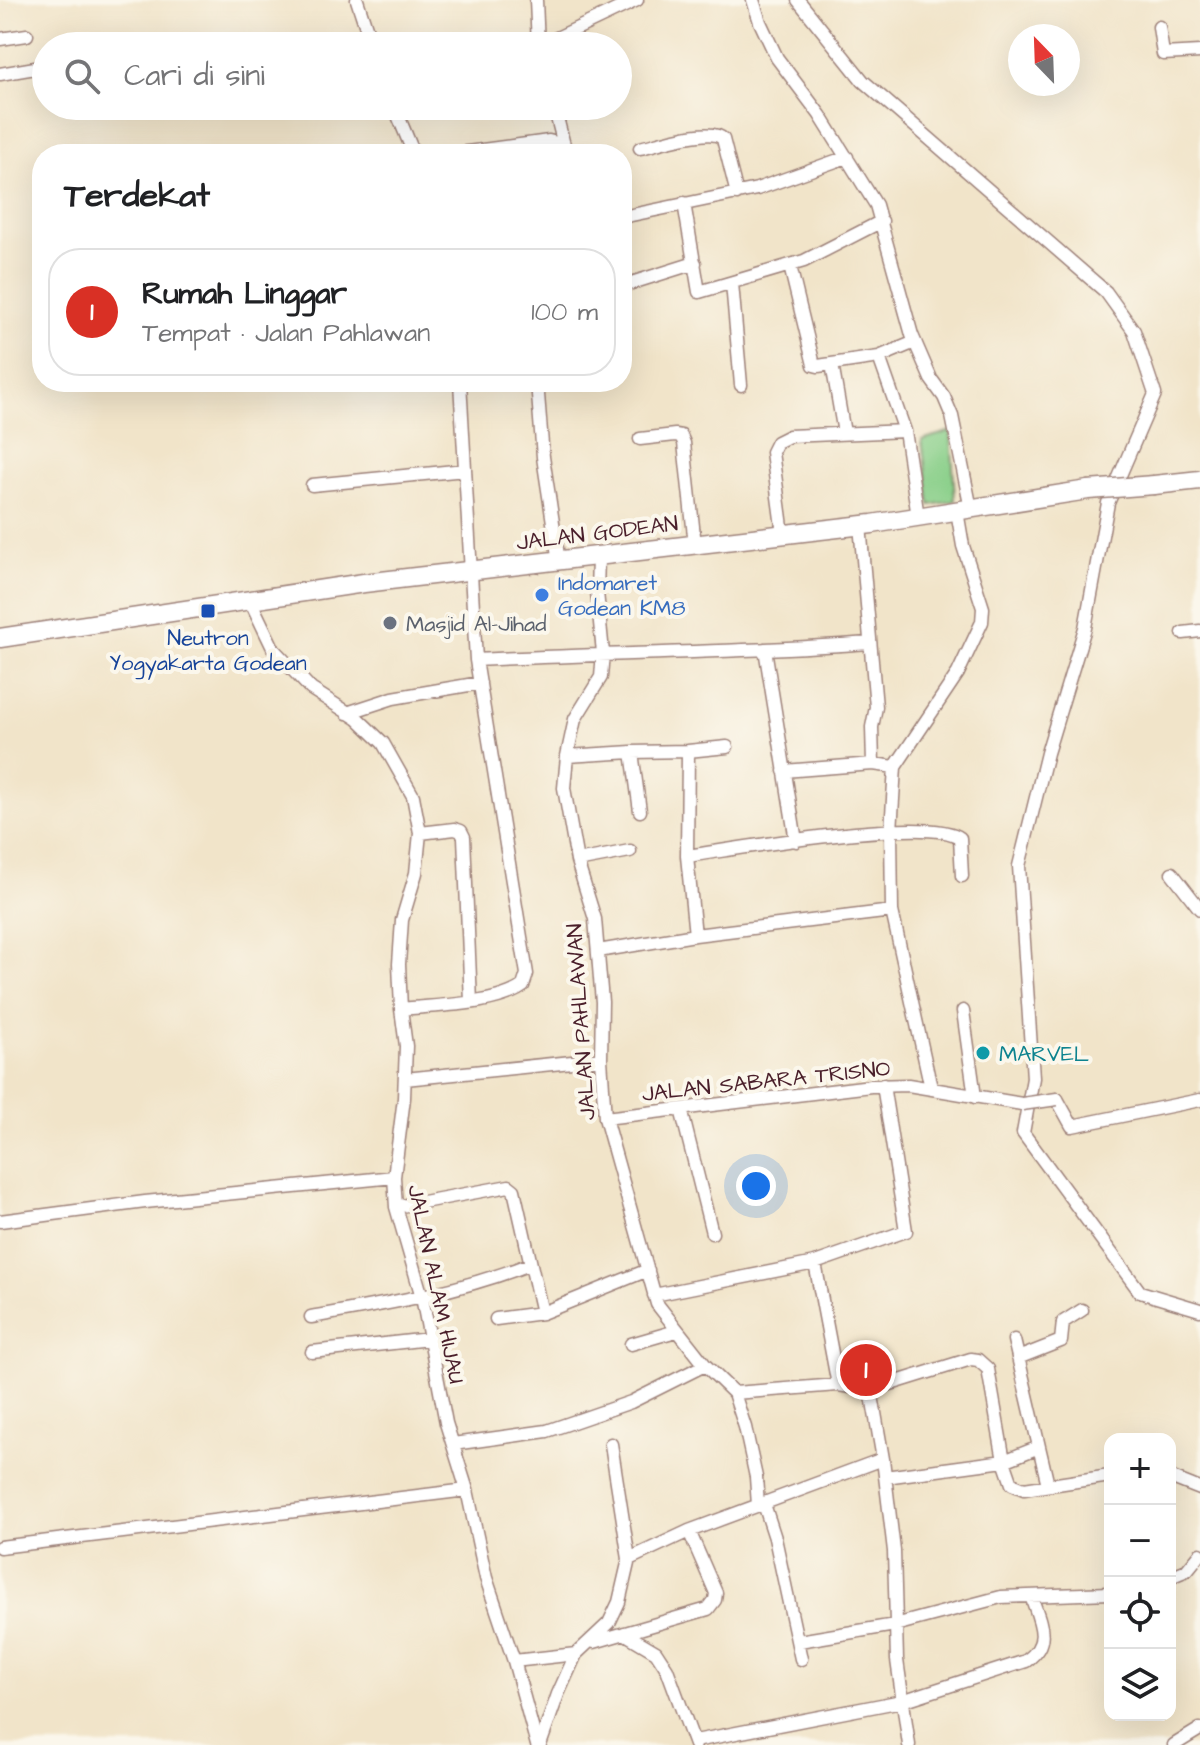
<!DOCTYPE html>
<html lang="id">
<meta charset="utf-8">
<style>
body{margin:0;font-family:"Architects Daughter",sans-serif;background:#f6f6f6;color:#202124}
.controls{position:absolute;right:24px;bottom:24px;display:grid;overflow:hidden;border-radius:16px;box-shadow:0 8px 32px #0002}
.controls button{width:72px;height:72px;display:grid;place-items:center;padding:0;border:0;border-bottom:2px solid #e0e0e0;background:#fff;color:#202124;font:40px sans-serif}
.compass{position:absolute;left:1008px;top:24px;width:72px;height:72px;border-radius:50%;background:#fff;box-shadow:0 8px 32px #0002;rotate:337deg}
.you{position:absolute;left:756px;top:1186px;width:28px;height:28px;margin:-20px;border:6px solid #fff;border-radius:50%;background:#1a73e8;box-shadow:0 0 0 12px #1a73e833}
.badge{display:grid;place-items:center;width:52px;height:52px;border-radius:50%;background:#d93025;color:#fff;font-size:26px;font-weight:700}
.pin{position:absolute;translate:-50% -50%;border:4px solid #fff;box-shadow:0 2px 8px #0006}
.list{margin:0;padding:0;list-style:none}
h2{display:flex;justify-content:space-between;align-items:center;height:104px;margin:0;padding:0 32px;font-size:34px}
h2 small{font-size:26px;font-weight:400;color:#757577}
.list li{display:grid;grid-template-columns:52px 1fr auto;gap:24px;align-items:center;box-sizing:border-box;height:128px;margin:0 16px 16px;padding:0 16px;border:2px solid #e0e0e0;border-radius:32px}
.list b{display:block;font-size:30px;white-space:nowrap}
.list p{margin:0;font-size:26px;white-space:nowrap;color:#757577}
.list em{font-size:26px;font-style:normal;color:#757577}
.icon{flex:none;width:44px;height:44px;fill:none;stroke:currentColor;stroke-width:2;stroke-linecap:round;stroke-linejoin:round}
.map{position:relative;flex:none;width:1200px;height:1745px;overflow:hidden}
.search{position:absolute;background:#fff;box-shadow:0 8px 32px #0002;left:32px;top:32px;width:600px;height:88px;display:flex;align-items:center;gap:20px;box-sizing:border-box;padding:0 28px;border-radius:44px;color:#757577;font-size:30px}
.panel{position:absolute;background:#fff;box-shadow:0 8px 32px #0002;left:32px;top:144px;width:600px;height:248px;border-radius:32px}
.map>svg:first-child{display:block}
</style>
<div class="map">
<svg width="1200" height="1745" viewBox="0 0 1200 1745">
<rect width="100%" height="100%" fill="#fbf7ec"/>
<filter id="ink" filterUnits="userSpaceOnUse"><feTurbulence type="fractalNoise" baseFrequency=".0125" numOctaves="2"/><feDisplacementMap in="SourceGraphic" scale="16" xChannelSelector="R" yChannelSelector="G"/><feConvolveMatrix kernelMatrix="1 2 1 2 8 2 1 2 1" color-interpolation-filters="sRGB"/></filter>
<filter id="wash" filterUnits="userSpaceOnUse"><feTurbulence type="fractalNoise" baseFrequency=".006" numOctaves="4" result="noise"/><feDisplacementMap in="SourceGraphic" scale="32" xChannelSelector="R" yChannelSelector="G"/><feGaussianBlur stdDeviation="1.8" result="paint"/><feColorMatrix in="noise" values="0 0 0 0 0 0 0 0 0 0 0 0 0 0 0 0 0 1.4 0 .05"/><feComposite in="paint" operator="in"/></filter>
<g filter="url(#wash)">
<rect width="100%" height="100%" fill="#f1e4c9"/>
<path fill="#89cf89" stroke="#6a775a" stroke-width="2" d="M951,431l4,70 -25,4 -8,-65z"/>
</g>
<g filter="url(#ink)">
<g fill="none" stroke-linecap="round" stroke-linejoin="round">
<g stroke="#9e827a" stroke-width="15">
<path id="street" d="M357,0l15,46
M536,0l2,46
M753,0l7,22 17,36 43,57 56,90 36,130 19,44 13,18 8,19 19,93
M798,0l65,81 243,211 28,39 21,63 -47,109 -23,125 -38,125 -28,113 14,212 -10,55 117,159 60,18
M1159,27l4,27 37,-2
M0,39l27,-4
M540,46l97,-46
M0,74l35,-6
M394,106l20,48
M554,106l10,39
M640,148c18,-4 72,-22 83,-9l14,55
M452,154l97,-13 15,4 5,9
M684,203l15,89 105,-31 78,-40
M622,217l135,-28 90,-32
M790,266l24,99 4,1 61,-9 36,-15
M732,283l9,102
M622,286l73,-23
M879,357l26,74 13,86
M832,364l12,69
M537,382l6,75 16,105
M640,439l35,-4 6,1 3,7 11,102
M312,485l153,-15
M860,525l16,182 -4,20 1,37
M783,534l-11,-82 5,-10 12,-6 116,-5
M598,557l-1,35 6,61 -2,24 -26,42 -8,37 -3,32 13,73 18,58 7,83 -1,57 4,59 52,186 48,61 29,28 11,34 11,50 2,28
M250,600l24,50 37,39 47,30 25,24 30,53 7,37 -4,40 -14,47 -3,44 2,45 5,37 -2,52 -10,79 2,30 26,90 24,126 21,67 19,88 28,83 23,84
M1183,633l17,-2
M765,649l31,192
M476,660c131,-7 263,-7 394,-17
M347,713l46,-15 87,-15
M632,752l56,-1
M567,756l65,-4 8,59
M784,771l89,-7 22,3
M420,833l35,-4 6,2 3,6 7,165
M687,856c44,-6 244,-42 273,-18l2,38
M577,861l53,-10
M1172,873l28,36
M695,935l-8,-79 1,-105 39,-4
M598,951l97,-16 197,-24
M401,1009c34,-4 94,-3 122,-23l4,-12 -51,-314 -16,-278
M963,1011l12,86
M405,1079l196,-20
M931,1088l-39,-177 -1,-80 4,-64 63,-94 24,-51 1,-14 -20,-62 -6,-35
M1057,1099l15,27 128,-26
M681,1109l31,124
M605,1118l266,-32 37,-1 114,19
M396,1207l113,-21 5,4 28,123
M0,1221l145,-19 249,-25
M815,1263l23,122
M654,1295l161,-32 91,-32 -23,-146
M311,1317c75,-13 148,-25 219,-53
M496,1319l46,-6 106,-43
M1014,1340l34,145
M631,1344l45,-13
M312,1352l117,-13
M1018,1358l43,-17 2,-19 19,-12
M871,1390l12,69 11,92 3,109 12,85
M734,1393l104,-8 33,5 100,-31 7,1 10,9 16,92 35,-14
M453,1444l94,-13 84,-29 74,-37
M611,1444l18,115
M885,1477l119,-16 8,23 12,5 86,-13
M1170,1477l30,12
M764,1504l11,34 26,121
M0,1547l467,-57
M1170,1577l17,-7 13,-16
M624,1633l32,19 11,17 28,76
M799,1641l96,-16 106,-28 109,-4
M594,1642l114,-33 7,-9 1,-7 -27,-62
M514,1661l62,-7
M695,1741l207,-40 124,-40c26,-18 14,-39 5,-65
M540,1745l18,-51 18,-40 33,-31 10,-21 10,-43 60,-28 194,-72
M1174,1745l26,-16"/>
</g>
<g stroke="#9e827a" stroke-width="21">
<path id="primary" d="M1154,485l46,-5
M0,638l364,-55 508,-59 216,-34"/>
</g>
<use href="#street" stroke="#fff" stroke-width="12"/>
<use href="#primary" stroke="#fff" stroke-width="18"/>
<g stroke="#9e827a" stroke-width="15" stroke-linecap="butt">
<path id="street-bridge" d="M1022,1104l35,-5"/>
</g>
<g stroke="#9e827a" stroke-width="21" stroke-linecap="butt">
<path id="primary-bridge" d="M1088,490l66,-5"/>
</g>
<use href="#street-bridge" stroke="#fff" stroke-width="12"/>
<use href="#primary-bridge" stroke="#fff" stroke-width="18"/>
</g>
</g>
<circle fill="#3f7fe0" stroke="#fbf7ec" stroke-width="3" cx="542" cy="595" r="8"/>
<rect fill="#1a4fb4" stroke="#fbf7ec" stroke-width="3" x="200" y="603" width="16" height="16" rx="4"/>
<circle fill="#6b7280" stroke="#fbf7ec" stroke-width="3" cx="390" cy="623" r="8"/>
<circle fill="#0f9aa8" stroke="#fbf7ec" stroke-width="3" cx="983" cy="1053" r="8"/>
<g text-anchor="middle" stroke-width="8" stroke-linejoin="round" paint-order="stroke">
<g font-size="22" fill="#4a1f2b" stroke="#fbf7ec">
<text transform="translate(597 532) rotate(-7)" y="8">JALAN GODEAN</text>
<text transform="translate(580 1022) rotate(-94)" y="8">JALAN PAHLAWAN</text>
<text transform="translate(766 1080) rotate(-6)" y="8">JALAN SABARA TRISNO</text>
<text transform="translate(437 1284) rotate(78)" y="8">JALAN ALAM HIJAU</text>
</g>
<g font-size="22" fill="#366cbe" stroke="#fbf7ec" text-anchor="start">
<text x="558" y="590">Indomaret<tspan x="558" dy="25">Godean KM8</tspan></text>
</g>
<g font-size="22" fill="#5b616d" stroke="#fbf7ec" text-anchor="start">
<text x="406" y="631">Masjid Al-Jihad</text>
</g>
<g font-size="22" fill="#164399" stroke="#fbf7ec">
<text x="208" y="645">Neutron<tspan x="208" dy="25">Yogyakarta Godean</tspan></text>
</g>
<g font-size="22" fill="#0d838f" stroke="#fbf7ec" text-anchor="start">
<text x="999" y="1061">MARVEL</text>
</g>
</g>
</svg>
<div class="controls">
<button>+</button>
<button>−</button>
<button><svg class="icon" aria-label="locate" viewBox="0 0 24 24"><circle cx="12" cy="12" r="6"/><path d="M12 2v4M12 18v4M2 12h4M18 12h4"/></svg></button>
<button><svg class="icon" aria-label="layers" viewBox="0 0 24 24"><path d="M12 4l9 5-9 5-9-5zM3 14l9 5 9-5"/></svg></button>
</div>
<svg class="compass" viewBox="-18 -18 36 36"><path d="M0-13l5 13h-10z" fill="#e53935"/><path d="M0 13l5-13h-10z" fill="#757577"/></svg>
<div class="you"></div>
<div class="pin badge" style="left:866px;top:1370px">1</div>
<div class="search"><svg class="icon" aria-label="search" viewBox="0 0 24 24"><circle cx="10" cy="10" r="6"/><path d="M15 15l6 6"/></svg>Cari di sini</div>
<section class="panel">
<h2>Terdekat<small></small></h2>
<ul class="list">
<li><span class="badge">1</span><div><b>Rumah Linggar</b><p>Tempat · Jalan Pahlawan</p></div><em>100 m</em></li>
</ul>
</section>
</div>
